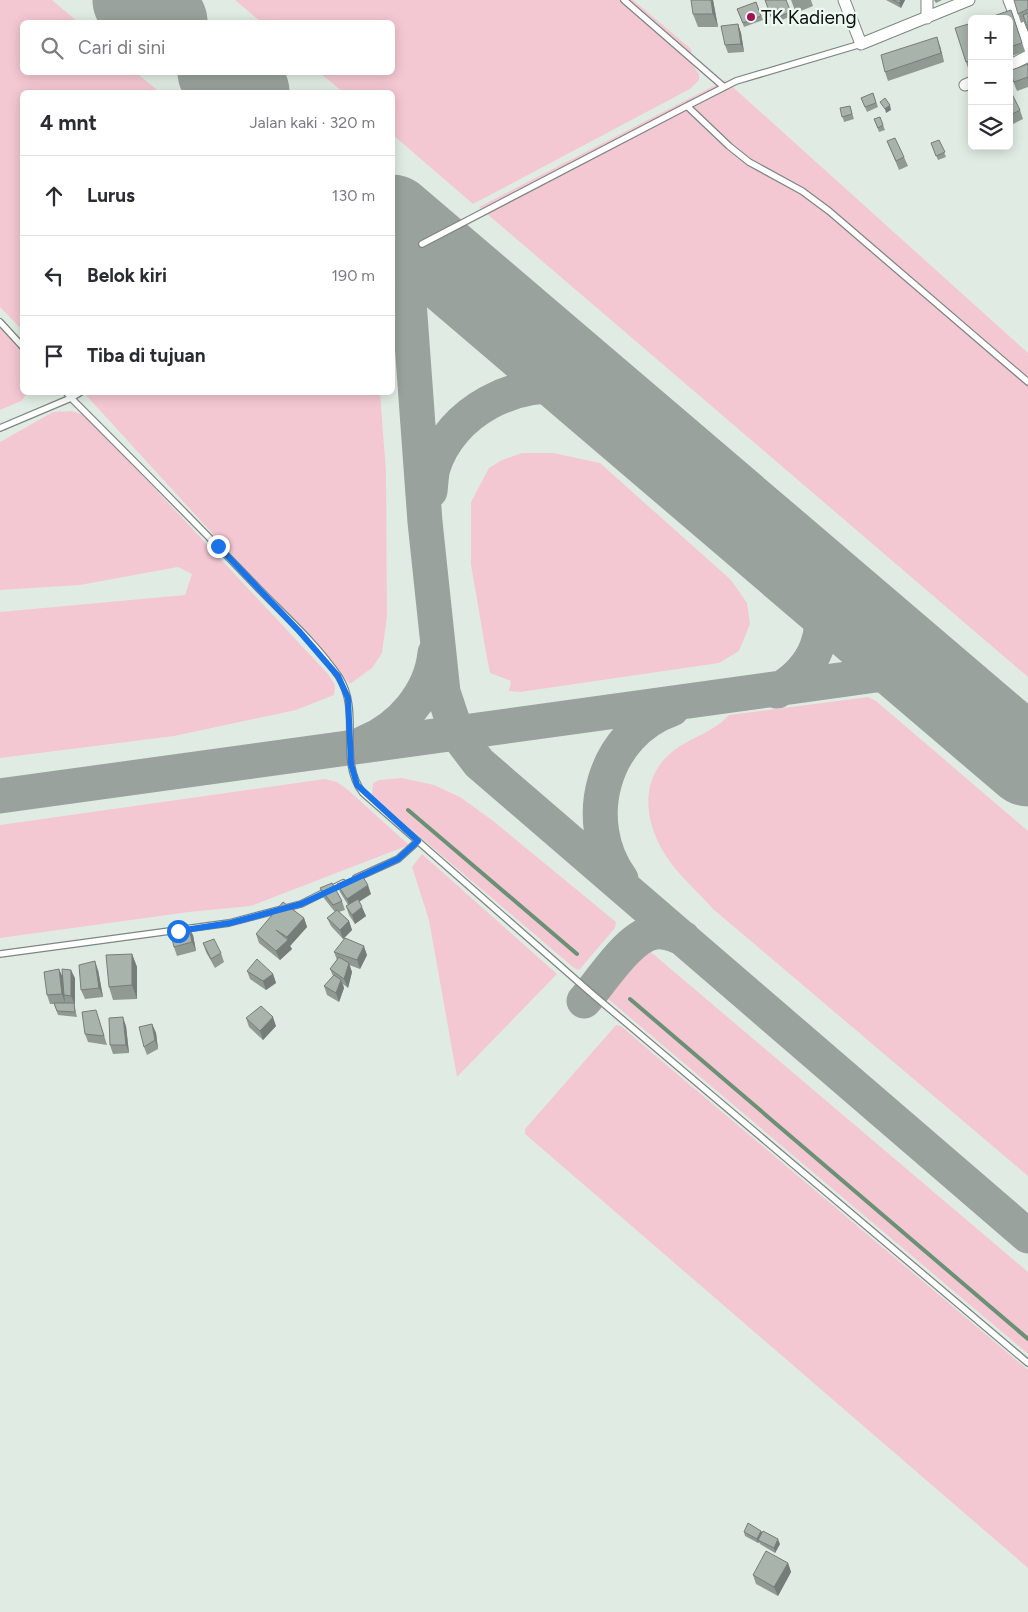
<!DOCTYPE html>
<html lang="id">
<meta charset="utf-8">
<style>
body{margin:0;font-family:Figtree,sans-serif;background:#f7f7f7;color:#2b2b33}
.controls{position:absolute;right:15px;top:15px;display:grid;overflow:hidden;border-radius:8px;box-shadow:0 2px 12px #0003}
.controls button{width:45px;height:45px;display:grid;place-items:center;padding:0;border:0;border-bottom:1px solid #e1e1e2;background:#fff;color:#2b2b33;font:25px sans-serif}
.stop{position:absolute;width:15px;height:15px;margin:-11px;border:4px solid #1a73e8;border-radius:50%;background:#fff}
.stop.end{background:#1a73e8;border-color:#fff;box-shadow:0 1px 5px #0008}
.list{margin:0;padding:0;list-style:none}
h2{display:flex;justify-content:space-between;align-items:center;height:65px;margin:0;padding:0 20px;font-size:21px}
h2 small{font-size:16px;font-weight:400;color:#7c7c81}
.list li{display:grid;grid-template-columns:32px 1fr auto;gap:15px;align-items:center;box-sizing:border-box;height:80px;padding:0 20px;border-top:1px solid #e1e1e2}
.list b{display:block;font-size:19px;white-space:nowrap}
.list em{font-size:16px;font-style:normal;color:#7c7c81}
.icon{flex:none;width:28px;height:28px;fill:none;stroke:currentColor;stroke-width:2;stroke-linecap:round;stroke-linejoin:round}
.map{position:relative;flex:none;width:1028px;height:1612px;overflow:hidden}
.search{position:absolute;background:#fff;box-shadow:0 2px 12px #0003;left:20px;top:20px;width:375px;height:55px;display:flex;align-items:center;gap:12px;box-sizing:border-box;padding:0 18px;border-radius:8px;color:#7c7c81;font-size:19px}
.panel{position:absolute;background:#fff;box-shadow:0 2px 12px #0003;left:20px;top:90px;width:375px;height:305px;border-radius:8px}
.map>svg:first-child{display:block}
</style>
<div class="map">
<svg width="1028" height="1612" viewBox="0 0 1028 1612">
<rect width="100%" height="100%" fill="#e0ece3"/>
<path fill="#f4c8d3" d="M0,0h52l26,22h-56v50l114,1 24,19h-138v238l-22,-23z
M235,0h398l58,49 1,15 7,10v6l-9,9 -217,115 -80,-69 -1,-43h-49l-23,-19 72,-1v-50h-131z
M725,80l303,273v324l-549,-470z
M0,326l22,22v44l6,1 -7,8 -21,9z
M84,393h296l6,78 1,145 -5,37 -10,15 -22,16z
M72,411l15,5 241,258 7,11 -1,10 -38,15 -122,26 -174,22v-146l185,-17 7,-21 -14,-7 -98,18 -80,5v-148l53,-30z
M522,453h31l47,10 131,117 16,23 3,21 -11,27 -20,12 -199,29 -11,-1 2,-10 -21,-8 -3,-15 -16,-93v-63l18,-34 13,-8z
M868,697l8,4 152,130v345l-315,-267c-12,-14 -27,-27 -39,-42 -27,-33 -40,-84 -2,-115 18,-15 41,-19 57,-37z
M402,778l32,7 26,12 32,23 124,102 -1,6 -36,42 -5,-2 -202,-172 1,-13 6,-3z
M325,779l12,3 11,8 61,55 -158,61 -62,6 -189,26v-113z
M422,854l135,120 -100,103 -28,-157 -17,-53z
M646,950l6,3 376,319v82l-420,-355 1,-11 30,-34z
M616,1025l5,1 42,36 365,308v198l-503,-434v-5z"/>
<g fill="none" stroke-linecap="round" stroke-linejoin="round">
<path stroke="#6a9076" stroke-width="4" d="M408,810l169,144
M630,999l398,340"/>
<path stroke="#99a29c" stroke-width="35" d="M392,224l8,18 7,32 18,248 18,170 14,42 22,29 549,473
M430,491c1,-7 1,-16 3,-23 17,-57 85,-91 141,-80 12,3 24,11 35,16
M777,691c43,-25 48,-58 46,-104
M364,743c37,-15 67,-50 71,-90
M0,796l876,-121c32,-1 41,0 69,16
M621,879c-42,-58 -18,-146 51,-170
M584,1001c17,-19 46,-67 72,-69 10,-1 18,3 27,6"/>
<path stroke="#99a29c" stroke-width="89" d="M137,0l26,22
M222,72l23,20
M392,219l636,543"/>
<g stroke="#7d8780" stroke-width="8">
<path id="lane" d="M624,0l100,87
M687,106l49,-25 125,-37
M422,244l265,-138 42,40 20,16 53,29 27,20 199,171
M0,322l22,24
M81,392l-10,6c62,62 125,125 186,189 27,28 60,57 82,90 23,35 -2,83 24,116l228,200 437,370
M0,428l71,-30 -5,-6
M356,878l42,-19 20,-18
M0,954l229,-31 72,-19 42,-21"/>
</g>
<g stroke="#7d8780" stroke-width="13">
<path id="street" d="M844,0l17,44 108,-44
M927,0v18
M1009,0l19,47
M1009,66l19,-10
M965,85l7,-3"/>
</g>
<use href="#lane" stroke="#fff" stroke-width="5.5"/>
<use href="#street" stroke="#fff" stroke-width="11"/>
</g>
<path fill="#909a93" d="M713,0l5,27h-20l-5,-13z
M765,0h21l6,16 -18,7z
M791,0h20l2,6 -17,7z
M886,0h19l-4,8z
M934,0h8l-6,3z
M1028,0v29l-3,-8 -4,2 -3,-9z
M756,2l7,18 -19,7 -7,-18z
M1011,10l14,41 -16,6v-38z
M972,23v47l-3,1 -3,-9z
M738,24l3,9 3,19 -16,1 -3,-8z
M940,46l4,16 -56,19 -3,-9z
M1028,64v23l-11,4 -8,-20z
M873,93l5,14 -11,5 -6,-14z
M1009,96l11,14 3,9 -12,6 -2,-4z
M850,106l4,13 -10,3 -4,-14z
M880,117l5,13 -6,2 -5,-13z
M939,140l7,17 -8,3 -7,-17z
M887,141l17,16 4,9 -9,4z
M337,884l34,10 -12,8 7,14 -11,8 -6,-9 -3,-9 2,-1 -8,-13z
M320,888l22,13 3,9 -6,2 10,9 3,9 -9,9 -12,-13 -4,-8 8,-6 -12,-15z
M304,918l3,9 -17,19 2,3 -12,11 -21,-17 -3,-9z
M193,935l3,16 -19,5 -3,-9z
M203,943l18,10 3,9 -9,6 -9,-16z
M334,952l33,3 -7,14 -11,-4 3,7 -4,16 -5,-4 1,4 -5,14 -12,-7 -3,-9 9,-10 -3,-7 7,-9z
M132,954l5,13v32l-24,1 -4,-13z
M59,969l4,9h12l-1,26 3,13 -19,-2 -4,-11h-4l-3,-9z
M98,970l5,27 -18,2 -4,-9z
M247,971l26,3 3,9 -10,7 -16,-11z
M246,1018l30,8 -13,14 -14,-13z
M99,1019l8,26 -19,-3 -3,-8z
M152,1024l4,9 2,16 -11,6 -3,-8z
M126,1026l3,27 -16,1 -3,-9z
M761,1531l1,2 18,11 -5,9 -15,-9 -1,-2 -1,1 -13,-7 -1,-4z
M788,1563l3,9 -13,24 -22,-12 -3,-9z"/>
<path fill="#767d78" d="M711,0h2l5,27 -5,-13z
M901,0h4l-4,8 -2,-5z
M738,24l3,9 3,19 -3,-8z
M937,37l3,9 4,16 -3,-9z
M890,105l1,5 -5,3 -1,-4z
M368,885l3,9 -21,13 -3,-8z
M362,907l4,9 -11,8 -3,-9z
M304,918l3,9 -17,19 2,3 -12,11 -4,-9 12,-11 -1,-3z
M349,921l3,9 -9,9 -3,-9z
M189,927l4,8 3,16 -4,-9z
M364,946l3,9 -7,14 -3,-9z
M132,954l5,13v32l-5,-14z
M95,961l3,9 5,27 -4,-9z
M349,963l3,9 -4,16 -4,-9z
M59,969l4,9 2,25 -3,-9z
M71,970l4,8v27l-4,-9z
M273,974l3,9 -10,7 -3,-9z
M341,980l3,8 -5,14 -3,-9z
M123,1017l3,9 3,27 -3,-8z
M273,1017l3,9 -13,14 -3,-9z
M152,1024l4,9 2,16 -3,-9z
M761,1531l2,4 -5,5 1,2 -1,1 -1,-4z
M778,1539l2,5 -5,9 -1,-5z
M788,1563l3,9 -13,24 -4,-9z"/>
<path fill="#a8b3ab" stroke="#767d78" d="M691,0h20l2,14h-20z
M765,0h21l5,12 -19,7z
M893,0h8l-2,3z
M1014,0h14v9l-10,5z
M756,2l5,14 -18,7 -6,-14z
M1011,10l11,33 -13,4v-28h-24z
M1028,13v16l-5,-14z
M972,23v37l-6,2 -11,-34z
M738,24l3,20 -16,1 -4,-19z
M937,37l4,16 -56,19 -4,-17z
M1028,64v13l-14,5 -5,-11z
M873,93l3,10 -11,4 -4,-9z
M1012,94l8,16 -11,6v-20z
M885,98l5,7 -5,4 -5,-7z
M850,106l2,8 -10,3 -2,-9z
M880,117l3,8 -5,3 -4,-9z
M895,138l9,19 -8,4 -9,-20z
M939,140l6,12 -9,4 -5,-13z
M361,874l7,11 -21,14 -10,-15z
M332,883l10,18 -9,4 -13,-17z
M358,899l4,8 -10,8 -6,-9z
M283,902l21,16 -17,19 -11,-7 12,10 -12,11 -20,-17z
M337,910l12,11 -9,9 -13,-12z
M189,927l3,15 -18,5 -4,-17z
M345,938l19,8 -7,14 -23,-8z
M214,939l7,14 -10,6 -8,-16z
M132,954v31l-23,2 -3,-32z
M339,957l10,6 -5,16 -14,-10z
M257,959l16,15 -10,7 -16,-10z
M95,961l4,27 -18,2 -2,-25z
M59,969l3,25 -15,1 -3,-23z
M62,969l9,1v26l-7,-1z
M334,975l7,5 -5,13 -12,-7z
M54,1003h20l1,9 -18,-1z
M261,1006l12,11 -13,14 -14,-13z
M96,1010l8,26 -19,-2 -3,-22z
M123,1017l3,28h-16l-1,-27z
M152,1024l3,16 -11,7 -5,-20z
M748,1523l13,8 -4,8 -13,-7z
M763,1531l15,8 -4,9 -16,-8z
M766,1551l22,12 -14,24 -21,-12z"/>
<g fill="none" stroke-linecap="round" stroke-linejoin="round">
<path stroke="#1a73e8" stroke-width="6" d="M178,931l52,-8 71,-19 97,-45 20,-18 -61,-56 -6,-21 -3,-66 -10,-22 -39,-45 -81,-85"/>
</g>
<circle fill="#a21053" stroke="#eef9f1" stroke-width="2" cx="751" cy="17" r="5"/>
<g text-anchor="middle" stroke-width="4.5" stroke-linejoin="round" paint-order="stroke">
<g font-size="19" fill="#0c100d" stroke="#eef9f1" text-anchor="start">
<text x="761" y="24">TK Kadieng</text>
</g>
</g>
</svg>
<div class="controls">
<button>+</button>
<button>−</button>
<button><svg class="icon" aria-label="layers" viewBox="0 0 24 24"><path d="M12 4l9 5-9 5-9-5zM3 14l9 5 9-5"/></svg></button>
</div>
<div class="stop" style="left:178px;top:931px"></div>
<div class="stop end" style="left:218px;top:546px"></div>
<div class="search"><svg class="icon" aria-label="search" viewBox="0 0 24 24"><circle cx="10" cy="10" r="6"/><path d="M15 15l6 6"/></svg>Cari di sini</div>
<section class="panel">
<h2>4 mnt<small>Jalan kaki · 320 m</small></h2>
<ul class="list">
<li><svg class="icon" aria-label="ahead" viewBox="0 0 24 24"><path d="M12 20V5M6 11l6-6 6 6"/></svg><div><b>Lurus</b></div><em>130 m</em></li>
<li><svg class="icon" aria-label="left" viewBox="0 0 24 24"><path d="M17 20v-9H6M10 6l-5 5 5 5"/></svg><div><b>Belok kiri</b></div><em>190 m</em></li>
<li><svg class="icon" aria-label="arrive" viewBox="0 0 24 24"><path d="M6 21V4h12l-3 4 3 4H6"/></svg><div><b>Tiba di tujuan</b></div></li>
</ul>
</section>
</div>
